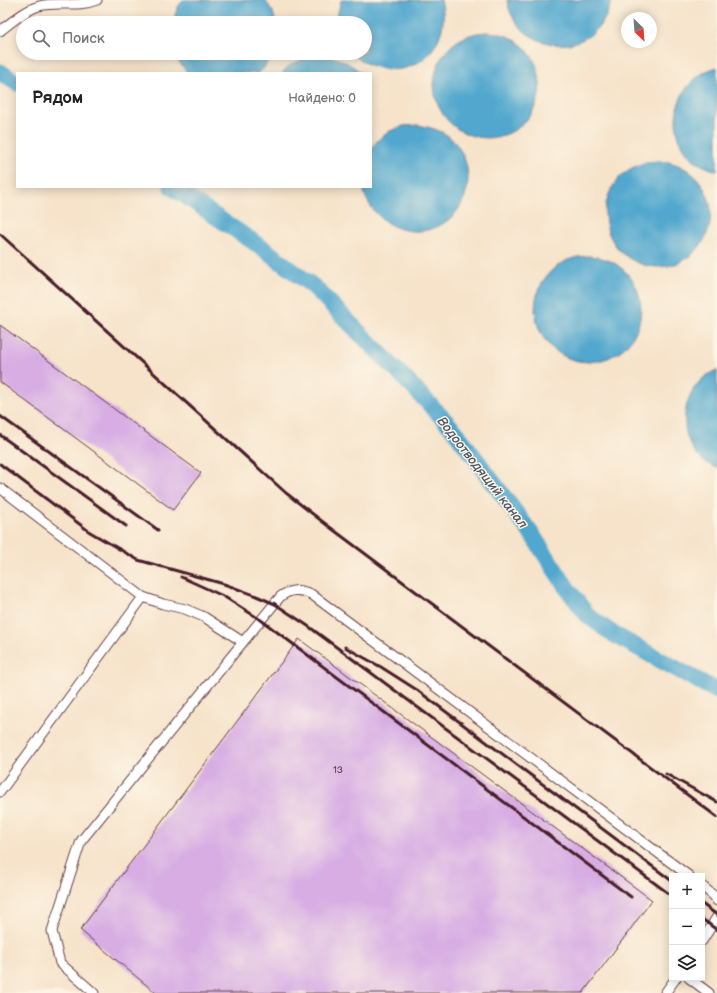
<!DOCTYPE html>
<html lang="ru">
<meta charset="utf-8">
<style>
body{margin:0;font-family:"Balsamiq Sans",sans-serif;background:#f6f6f6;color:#222}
.controls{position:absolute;right:12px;bottom:12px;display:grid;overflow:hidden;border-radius:0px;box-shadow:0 2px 10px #0003}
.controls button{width:36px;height:36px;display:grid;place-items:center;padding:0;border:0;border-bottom:1px solid #e0e0e0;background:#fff;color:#222;font:20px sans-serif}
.compass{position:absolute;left:621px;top:12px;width:36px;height:36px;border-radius:50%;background:#fff;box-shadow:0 2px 10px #0003;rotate:155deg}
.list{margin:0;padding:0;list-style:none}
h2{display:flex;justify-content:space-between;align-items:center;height:52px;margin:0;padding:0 16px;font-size:17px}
h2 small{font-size:13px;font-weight:400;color:#767676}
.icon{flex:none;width:22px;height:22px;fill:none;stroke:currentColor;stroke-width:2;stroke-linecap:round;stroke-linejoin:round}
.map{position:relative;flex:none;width:717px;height:993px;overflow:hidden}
.search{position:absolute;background:#fff;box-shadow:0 2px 10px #0003;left:16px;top:16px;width:356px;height:44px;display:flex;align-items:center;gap:10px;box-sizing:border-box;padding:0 14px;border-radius:22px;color:#767676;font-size:15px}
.panel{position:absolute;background:#fff;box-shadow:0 2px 10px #0003;left:16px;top:72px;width:356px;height:116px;border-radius:0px}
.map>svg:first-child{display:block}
</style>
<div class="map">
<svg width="717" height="993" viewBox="0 0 717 993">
<rect width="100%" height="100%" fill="#fcf5e5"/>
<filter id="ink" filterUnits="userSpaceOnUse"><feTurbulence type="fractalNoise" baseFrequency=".025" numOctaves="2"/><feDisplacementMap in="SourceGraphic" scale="8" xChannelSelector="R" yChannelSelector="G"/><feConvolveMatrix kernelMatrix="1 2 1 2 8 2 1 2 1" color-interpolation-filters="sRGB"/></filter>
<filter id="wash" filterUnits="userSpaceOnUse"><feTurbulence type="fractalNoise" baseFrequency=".012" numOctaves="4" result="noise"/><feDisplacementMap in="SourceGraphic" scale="16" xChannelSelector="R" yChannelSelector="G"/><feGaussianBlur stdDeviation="0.9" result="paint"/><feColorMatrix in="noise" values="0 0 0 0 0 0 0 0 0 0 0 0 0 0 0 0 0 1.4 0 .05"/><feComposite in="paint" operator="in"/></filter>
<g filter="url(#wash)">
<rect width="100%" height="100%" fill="#f6e3ca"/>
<path fill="#51a7ce" stroke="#4e637c" d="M183,0h82l8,12 3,11h-104l6,-16z
M341,0h100c12,43 -25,82 -68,66 -8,-2 -15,-7 -21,-13h13v-30h-27l-1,-6z
M507,0h105c-4,14 -10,27 -22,35 -31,23 -78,2 -83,-35z
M434 85a53 53 0 1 1 106 0a53 53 0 1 1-106 0Z
M174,53h99l-9,15 -5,5h-71l-10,-12z
M324,55c15,3 26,8 37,18h-79c10,-13 27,-16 42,-18z
M717,67v104c-9,-3 -18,-6 -25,-13 -26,-25 -19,-67 11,-85 4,-3 9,-4 14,-6z
M418,125c10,2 20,4 29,10 41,33 18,100 -36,96 -9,-1 -18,-4 -25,-9 -12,-9 -21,-21 -23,-35h8v-38l7,-9 12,-9 13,-5z
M605 214a53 53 0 1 1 106 0a53 53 0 1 1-106 0Z
M535 309a53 53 0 1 1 106 0a53 53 0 1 1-106 0Z
M717,370v98c-44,-15 -42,-82 0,-98z"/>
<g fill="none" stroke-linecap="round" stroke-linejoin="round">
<path stroke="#51a7ce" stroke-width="17" d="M0,72l17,11
M172,187l92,62 50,38 99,100 42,44 78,105 36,55 19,25 25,18 104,57"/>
</g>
<g id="blocks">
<path fill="#d7ade4" d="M0,325l201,148 -28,37 -173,-128z
M299,639l353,261 -69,93h-427l-76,-63z"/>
</g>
</g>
<g filter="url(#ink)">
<use href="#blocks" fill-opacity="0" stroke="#643c43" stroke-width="1"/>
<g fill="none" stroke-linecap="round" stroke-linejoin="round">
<g stroke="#643c43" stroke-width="11">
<path id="service" d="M0,31c12,-9 25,-21 39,-25 20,-5 38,2 58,-6
M0,488l143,109 20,7 22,5 19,8 39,25 37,-45c10,-8 19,-8 31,-3l378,282
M0,792l143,-195
M702,886l12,10 3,5
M702,941l15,-24
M689,978l20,15
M94,993l-34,-30 -8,-32 29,-90 162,-199
M665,993l11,-15"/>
</g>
<use href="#service" stroke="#fff" stroke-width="9"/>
<path stroke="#4a1f2b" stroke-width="3" d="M0,234l286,259 37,29 394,295
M0,416l158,114
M0,435l126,91
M0,464l90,68 48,28 86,24 30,11 21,9 33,22 364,270
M181,577l42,19 38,24 370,277
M345,647l36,20 36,23 255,191
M666,774l51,28
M702,904l15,11
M702,919l15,11"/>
</g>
</g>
<g text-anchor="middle" stroke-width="3" stroke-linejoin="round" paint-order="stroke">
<g font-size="10" fill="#6d4259">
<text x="338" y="773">13</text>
</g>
<g font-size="13" font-style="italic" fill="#4d556c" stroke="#fcf5e5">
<text transform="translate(483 472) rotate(52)" y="5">Водоотводящий канал</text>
</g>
</g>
</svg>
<div class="controls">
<button>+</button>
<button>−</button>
<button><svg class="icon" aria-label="layers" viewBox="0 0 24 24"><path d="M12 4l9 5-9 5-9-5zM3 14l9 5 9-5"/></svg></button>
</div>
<svg class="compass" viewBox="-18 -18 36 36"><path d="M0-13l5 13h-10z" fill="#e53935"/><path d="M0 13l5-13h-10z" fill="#767676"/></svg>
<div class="search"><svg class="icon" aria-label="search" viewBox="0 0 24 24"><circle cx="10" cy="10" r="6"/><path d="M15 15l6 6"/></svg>Поиск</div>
<section class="panel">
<h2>Рядом<small>Найдено: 0</small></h2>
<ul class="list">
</ul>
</section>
</div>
